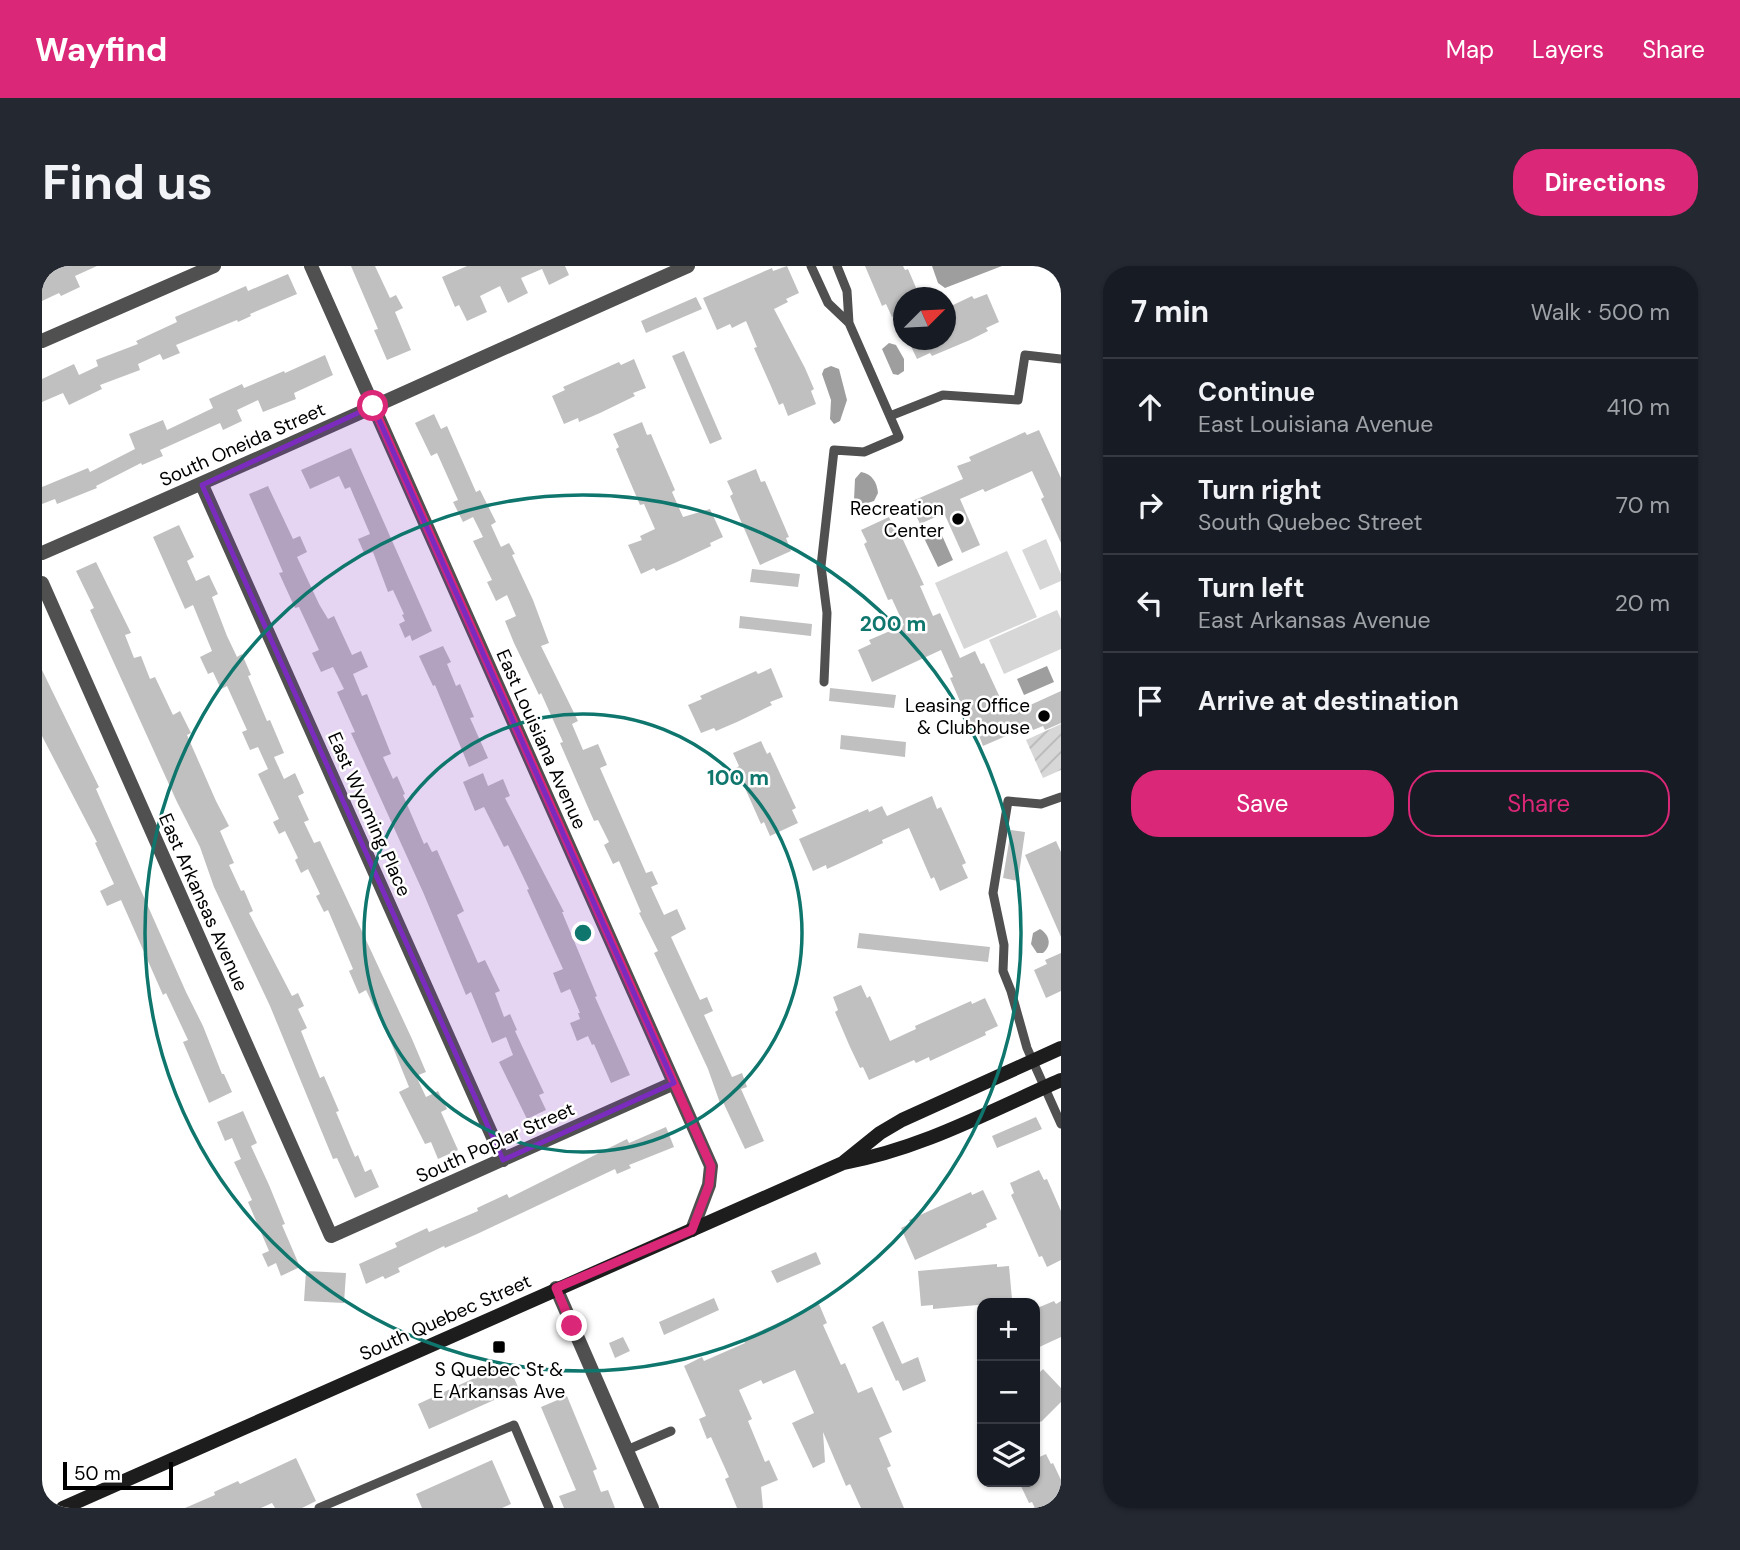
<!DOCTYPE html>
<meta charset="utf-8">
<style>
body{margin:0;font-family:"DM Sans",sans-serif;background:#242831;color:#f1f3f6}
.controls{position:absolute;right:21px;bottom:21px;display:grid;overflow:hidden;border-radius:14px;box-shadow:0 2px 5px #0004}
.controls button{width:63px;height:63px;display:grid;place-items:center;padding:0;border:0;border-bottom:2px solid #363941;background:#171b24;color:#f1f3f6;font:35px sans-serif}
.compass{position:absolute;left:851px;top:21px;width:63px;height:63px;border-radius:50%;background:#171b24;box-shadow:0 2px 5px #0004;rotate:66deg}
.scale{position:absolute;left:21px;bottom:18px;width:110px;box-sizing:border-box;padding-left:7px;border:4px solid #000;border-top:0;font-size:19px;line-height:24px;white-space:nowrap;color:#000;-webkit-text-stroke:5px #fff;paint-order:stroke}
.stop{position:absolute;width:21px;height:21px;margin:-16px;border:5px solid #db2777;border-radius:50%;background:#fff}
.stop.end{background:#db2777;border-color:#fff;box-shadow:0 2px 7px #0008}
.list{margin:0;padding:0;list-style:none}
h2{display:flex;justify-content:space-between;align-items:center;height:91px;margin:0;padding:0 28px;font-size:30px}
h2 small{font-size:23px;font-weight:400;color:#9ea1a6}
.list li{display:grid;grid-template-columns:46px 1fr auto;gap:21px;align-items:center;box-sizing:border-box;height:98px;padding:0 28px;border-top:2px solid #363941}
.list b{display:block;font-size:26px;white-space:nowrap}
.list p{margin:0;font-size:23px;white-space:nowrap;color:#9ea1a6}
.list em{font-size:23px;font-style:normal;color:#9ea1a6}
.actions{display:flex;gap:14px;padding:21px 28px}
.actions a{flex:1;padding:16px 0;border:2px solid #db2777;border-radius:28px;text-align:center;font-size:24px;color:#db2777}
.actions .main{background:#db2777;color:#fff}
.icon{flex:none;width:38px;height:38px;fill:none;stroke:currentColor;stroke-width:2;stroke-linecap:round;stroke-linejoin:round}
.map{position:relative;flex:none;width:1019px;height:1242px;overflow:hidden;border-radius:28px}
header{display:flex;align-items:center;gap:42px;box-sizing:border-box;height:98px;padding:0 35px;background:#db2777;color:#fff}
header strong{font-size:33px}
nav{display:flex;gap:38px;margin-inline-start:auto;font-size:24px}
.intro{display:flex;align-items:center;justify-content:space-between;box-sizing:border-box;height:168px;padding:0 42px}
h1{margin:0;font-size:49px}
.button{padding:18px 32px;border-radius:28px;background:#db2777;color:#fff;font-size:24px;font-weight:700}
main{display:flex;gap:42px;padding:0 42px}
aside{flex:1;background:#171b24;border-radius:28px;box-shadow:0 2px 5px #0004}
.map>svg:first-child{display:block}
</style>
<header>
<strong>Wayfind</strong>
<nav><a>Map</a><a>Layers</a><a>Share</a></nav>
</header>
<div class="intro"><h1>Find us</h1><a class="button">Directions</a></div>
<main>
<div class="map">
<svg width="1019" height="1242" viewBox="0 0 1019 1242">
<defs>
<pattern id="garden-furrows" width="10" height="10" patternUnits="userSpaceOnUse" patternTransform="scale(1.75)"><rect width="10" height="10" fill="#d7d7d7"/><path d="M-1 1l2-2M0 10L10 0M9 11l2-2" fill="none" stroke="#b7b7b7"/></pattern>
</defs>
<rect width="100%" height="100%" fill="#fff"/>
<path fill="#d7d7d7" d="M1004,273l15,35v7l-21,9 -18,-40z
M965,285l30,66 -73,32 -29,-66z
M1015,344l4,9v30l-57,25 -15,-34z"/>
<path fill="url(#garden-furrows)" d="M1019,458v46l-18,8 -17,-38z"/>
<path fill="#9e9e9e" d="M890,0h70l-57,22 -7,-5z
M847,77l7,2 8,14v12l-6,4 -5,-1 -11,-25z
M789,100l8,3 8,31 -7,21 -6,3 -4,-5 1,-19 -9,-26 2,-5z
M819,206c11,2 16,10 17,21l-4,8 -16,5 -4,-6 1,-21z
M898,265l13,29 -15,7 -14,-29z
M1005,400l7,16 -30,13 -7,-16z
M998,663c10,6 12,17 3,24h-6l-6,-9 2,-11z"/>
<path fill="#c0c0c0" d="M0,0h55l-22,10 5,11 -19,9 -2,-3 -17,8z
M309,0h24l15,32 6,-3 7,13 -8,4 16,38 -24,10 -13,-30 4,-1z
M425,0h98l4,9 -20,10 -7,-16 -21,9 7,15 -20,10 -8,-17 -20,10 7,16 -20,9 -8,-16 -4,2 -13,-30z
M745,0l12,27 -13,6 2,3 -14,7 31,59 9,21 -3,2 5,13 -28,12 -5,-13 -4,2 -9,-21 -16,-36 3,-1 -11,-26 -14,7 -2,-4 -13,6 -14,-32 69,-30 1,3z
M823,0h38l2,4 3,-1 9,21 -3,1 3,7h-13v14l-12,5 -6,-13 -4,2z
M246,8l9,20 -47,20 1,2 -13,6 -1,-2 -61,25 4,8 -17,7 -3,-6 -22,10 2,6 -40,15 2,4 -33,16 -6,-12 -21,9v-23l32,-15 5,11 19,-9 -2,-6 42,-16 -2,-3 41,-19 -2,-5 71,-31 2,5z
M945,28l12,28 -13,6 2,3 -18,9 -38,16 -2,-3 -13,6 -9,-19h38v-28l7,-3 -2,-3 21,-10 2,3z
M654,31l6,12 -56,24 -5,-12z
M642,85l38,88 -12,5 -38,-88z
M283,89l8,20 -39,18 2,6 -33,13 -5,-12 -21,10 5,11 -19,9 -3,-7 -60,27 3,6 -21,9 -1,-2 -45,23 1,2 -40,16 -2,-5 -13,5v-17l46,-19 2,4 45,-23 -6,-15 34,-14 4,10 46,-22 -4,-9 33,-15 2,4 40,-17 1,2z
M592,93l12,29 -13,5 2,3 -35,17 -21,9 -1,-4 -14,6 -12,-28 13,-6 -2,-3 56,-25 2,3z
M392,148l7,15 6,-3 29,66 4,-2 16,32 -5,3 10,22 8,-4 6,11 -3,1 21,45 16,43 -8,3 37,75 -6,3 11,26 15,-6 9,21 -7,3 46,105 6,-2 6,13 -7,3 13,28 13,-6 9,20 -15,8 29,63 7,-3 6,14 -9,4 28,62 10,-4 5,14 -6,2 23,52 -19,8 -22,-47 -3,1 -12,-34 -54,-116 4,-2 -19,-38 2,-1 -22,-51 -6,3 -9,-19 5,-3 -11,-22 -4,1 -34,-78 3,-1 -22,-49 -2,2 -25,-52 -9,-22 11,-5 -9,-21 -11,6 -9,-19 5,-2 -19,-39 10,-4 -10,-20 -10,5 -10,-20 5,-2 -21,-47 -6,3 -16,-33z
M600,156l5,13 4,-1 8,19 16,37 -3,2 11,25 27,-8 13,28 -13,6 1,3 -34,16 -21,9 -2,-3 -13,6 -13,-29 14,-5 -2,-4 15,-7 -11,-25 -4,1 -24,-56 3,-2 -6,-13z
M997,164l22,48v65l-20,-44 3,-2 -12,-26 -47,21 -2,-3 -23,10 20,46 -18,8 -18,-40 -24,11 -10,-22 53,-23 -6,-13 14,-5 -2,-4 56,-25 2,3z
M309,182l81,183 -20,10 -2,-6 -5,3 -6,-14 6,-3 -3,-6 2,-1 -11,-24 -5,2 -15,-40 -8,3 -7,-16 12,-5 -20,-47 -5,2 -6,-13 -29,13 -9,-19z
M714,203l5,13 4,-1 24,56 -3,1 5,13 -31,14 -30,-69 3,-2 -6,-13z
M226,220l25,53 7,-3 7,16 -10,5 22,47 9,15 6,-3 18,39 9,-4 7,16 -15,7 9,22 5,-2 24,60 -8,3 10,22 4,-3 8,18 -2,1 21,49 3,-2 5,10 5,-2 27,61 -7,4 21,48 7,-3 15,31 -5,2 9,24 6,-3 7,16 -2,1 29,62 -5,2 7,15 -19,9 -28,-57 14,-7 -7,-18 -14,6 -21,-51 -5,3 -43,-103 -72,-159 4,-1 -18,-40 7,-3 -11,-22 -12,5 -9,-19 7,-3 -20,-43 -4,1 -16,-35 4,-1 -34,-78z
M847,251l6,13 3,-1 26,56 -4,1 13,30 7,-3 20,45 15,-7 6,13 3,-1 24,52 53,-24v32l-16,7 -2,-4 -10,4 -2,-5 -48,21 -5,-13 -4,1 -24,-56 3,-1 -12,-27 -69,32 -14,-32 13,-6 -2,-4 35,-15 -12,-26 -4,1 -24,-56 3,-2 -6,-12z
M137,259l15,32 -7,4 9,20 13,-6 9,19 -6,3 15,39 10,21 5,-3 9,21 -3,1 19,45 3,-1 14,33 -10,4 10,22 11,-6 9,20 -6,3 11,24 -5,2 10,21 6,-2 92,198 14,33 -10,4 10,21 12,-6 9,18 -6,3 17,38 -20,9 -7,-17 -6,2 -26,-52 10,-5 -17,-42 -26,-55 -7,4 -10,-23 4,-2 -25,-59 -4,2 -8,-16 4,-2 -12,-25 -7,4 -6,-13 3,-2 -13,-27 -6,3 -6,-12 6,-3 -21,-45 10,-5 -10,-22 -8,3 -8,-18 5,-2 -20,-44 -6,3 -8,-17 -5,2 -8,-17 12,-6 -19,-46 -8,4 -32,-72z
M54,296l35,71 -6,2 9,23 7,-2 9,23 5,-2 18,38 7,-4 11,22 -4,2 29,66 13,25 -9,5 14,32 -5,2 12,26 3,-1 9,21 -4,2 43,83 6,-3 6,13 -6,3 9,19 -6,3 19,47 4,-2 15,35 -3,1 19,45 3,-2 7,17 6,-3 8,18 -24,11 -18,-40 -4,1 -63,-153 -56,-119 -14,-40 -23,-45 -87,-192 4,-2 -18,-37z
M710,303l48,5 -2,13 -48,-5z
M698,350l72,8 -1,12 -72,-8z
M401,380l8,16 -4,2 9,22 4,-2 14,33 -4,1 18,40 -19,9 -34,-82 -2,1 -14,-30z
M729,402l12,29 -13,5 2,3 -35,17 -21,9 -2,-3 -13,5 -13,-28 14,-6 -2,-3 56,-25 2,3z
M0,404l57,117 -3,2 90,203 17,34 19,48h2l8,18 -23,11 -26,-61 5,-2 -22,-47 -3,2 -42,-95 -14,6 -7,-15 14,-7 -19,-41 2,-1 -55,-106z
M788,422l66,7 -2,13 -65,-7z
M799,469l65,7 -1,15 -65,-8z
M719,475l6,13 3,-2 26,56 -4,2 6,13 -28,13 -6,-14 -3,2 -25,-56 3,-2 -6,-13z
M441,507l5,13 15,-7 7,17 -5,2 59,114h-2l35,84 -2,1 35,78 -19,8 -17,-39 -2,1 -4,-9 -11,5 -7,-18 10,-4 -2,-6h2l-10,-24 -9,4 -8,-20 10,-4 -36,-79 2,-1 -21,-44 -4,2 -20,-40 -9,4 -12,-29z
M890,530l5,13 4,-2 25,56 -4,2 6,13 -28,13 -6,-14 -3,2 -22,-51 -27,12 1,3 -34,16 -22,10 -1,-4 -13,6 -14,-32 69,-30 1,3 13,-6 5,10z
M969,564l14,2 -7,49 -15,-3z
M1014,575l5,11v85l-36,-82z
M817,667l131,14 -2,15 -131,-14z
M1019,687v38l-15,7 -12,-28 13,-6 -2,-4z
M819,719l6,13 3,-2 20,45 26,-12 -1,-3 56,-25 1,3 13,-6 13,28 -13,6 1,3 -56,26 -1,-4 -13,6 -2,-3 -45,20 -6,-13 -3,1 -10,-21 -15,-35 3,-2 -5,-13z
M201,845l14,32 -6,3 18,39 16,39 -3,1 18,42 -19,9 -5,-13 -8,4 -6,-13 7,-3 -21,-49 4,-2 -18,-38 7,-3 -9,-21 -7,3 -8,-19z
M994,851l6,12 -45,19 -5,-12z
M624,861l8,20 -45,18 2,3 -14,6 -2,-5 -138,65 -32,14 -1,-2 -46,22 2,4 -15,7 -2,-3 -17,8 -7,-20 38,-17 -2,-4 32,-15 2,4 49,-21 -1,-3 30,-14 2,4 118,-59 2,4z
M997,904l5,10 3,-1 14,32v49l-14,7 -5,-11 -3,1 -17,-38 -11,-24 3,-2 -4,-10z
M941,924l14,29 -11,5 1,3 -72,33 -14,-32 10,-5 -2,-3 62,-28 1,3z
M774,986l5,12 -44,19 -6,-12z
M955,998v3l12,-1 3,33 -12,1v3l-67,6v-4l-12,1 -3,-35z
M264,1005l40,2 -2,30 -40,-2z
M672,1032l5,12 -55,25 -5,-13z
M1012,1035l2,3 5,-3v36l-26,12v-40z
M777,1038l8,19 -4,2 18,40 4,-2 13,30 14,-6 20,45 -13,6 12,28 -4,2 17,40h-43l-11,-24 -4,2 -23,-54 2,30 -12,6 -21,-45 22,-10 -19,-43 -32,14 -2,-4 -22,10 13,29 -4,2 17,41 4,-2 9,20 -17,7 2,21h-26l-12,-29 4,-2 -18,-40 -4,2 -8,-20 7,-3 -22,-50 18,-9 2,4 41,-18 -2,-4z
M841,1055l19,43 16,-7 8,24 -23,10 -5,-11 -2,1 -24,-54z
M581,1071l7,14 -15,7 -6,-15z
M465,1097l12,26 -90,40 -11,-25z
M1001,1103l18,19v14l-20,20 -6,-6v-39z
M525,1130l30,73 -4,2 8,21 7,-2 7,18h-51l-5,-12 17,-6 -35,-83z
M1004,1188l5,10 2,-1 8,17v28h-26l-3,-6 -3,1 -10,-21h16v-23z
M254,1192l20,43 -14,7h-27l-3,-5 -11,5h-76l30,-13 -1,-3 24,-11 2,3z
M450,1194l19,44 -9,4h-80l-6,-14z"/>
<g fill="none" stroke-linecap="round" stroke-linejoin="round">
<path stroke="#505050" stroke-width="9" d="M769,0l17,37 21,20
M848,150l53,-21 75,5 7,-45 36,4
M782,416l3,-69 -6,-47 13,-116 30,2 35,-15 -50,-114 -2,-32 -10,-25
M1019,531l-20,7 -33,-3 -15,92 11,52 -1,26 8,20 16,57 34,76
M585,1184l44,-19
M277,1242l195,-83 35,83"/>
<path stroke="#505050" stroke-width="14" d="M269,0l400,900 -2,19 -17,45
M0,75l172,-75
M160,219l301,675
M0,317l289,653 343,-153
M514,1022l96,220"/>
<path stroke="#505050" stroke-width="14" d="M0,287c217,-93 431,-192 646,-287"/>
<path stroke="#1d1d1d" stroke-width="14" d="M802,896l36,-29 22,-13 159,-72
M21,1242l780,-345c78,-14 147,-52 218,-83"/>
</g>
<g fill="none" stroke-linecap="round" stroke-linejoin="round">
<path stroke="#db2777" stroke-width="9" d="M331,140l338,760 -2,19 -17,45 -136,58 16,38"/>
</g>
<path fill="#7b2cbf" fill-opacity="0.2" stroke="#7b2cbf" stroke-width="5" stroke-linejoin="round" d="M331,140l301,677 -171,77 -301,-675z"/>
<g fill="none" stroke="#0f766e" stroke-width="3.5">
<circle cx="541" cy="667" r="219"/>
<circle cx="541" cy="667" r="438"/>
</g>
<g fill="#000" stroke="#fff" stroke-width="2.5">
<circle cx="916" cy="253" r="7"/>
<circle cx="1002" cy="450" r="7"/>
<rect x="450" y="1074" width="14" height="14" rx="3.5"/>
</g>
<g text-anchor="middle" stroke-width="5" stroke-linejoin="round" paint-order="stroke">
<g font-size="19" fill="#000" stroke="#fff">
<text transform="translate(200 178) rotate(-24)" y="7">South Oneida Street</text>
<text transform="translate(500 473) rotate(66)" y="7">East Louisiana Avenue</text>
<text transform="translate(328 548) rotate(66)" y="7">East Wyoming Place</text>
<text transform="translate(162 636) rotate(66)" y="7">East Arkansas Avenue</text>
<text transform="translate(453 876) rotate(-24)" y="7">South Poplar Street</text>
<text transform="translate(403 1051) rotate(-24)" y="7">South Quebec Street</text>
</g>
<g font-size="19" fill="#000" stroke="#fff" text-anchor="end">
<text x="902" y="249">Recreation<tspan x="902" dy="22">Center</tspan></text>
<text x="988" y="446">Leasing Office<tspan x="988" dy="22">&amp; Clubhouse</tspan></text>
<text x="457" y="1110" text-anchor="middle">S Quebec St &amp;<tspan x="457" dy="22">E Arkansas Ave</tspan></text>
</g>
</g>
<circle cx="541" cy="667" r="10" fill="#0f766e" stroke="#fff" stroke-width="3.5"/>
<g font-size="21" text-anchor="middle" font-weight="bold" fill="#0f766e" stroke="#fff" stroke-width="5" stroke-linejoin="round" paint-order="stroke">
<text x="851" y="365">200 m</text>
<text x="696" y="519">100 m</text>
</g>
</svg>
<div class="controls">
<button>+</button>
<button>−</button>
<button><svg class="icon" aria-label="layers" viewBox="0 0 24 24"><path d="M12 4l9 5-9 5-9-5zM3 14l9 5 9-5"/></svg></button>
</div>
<svg class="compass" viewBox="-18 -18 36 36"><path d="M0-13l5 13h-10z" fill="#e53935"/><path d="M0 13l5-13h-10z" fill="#9ea1a6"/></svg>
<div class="scale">50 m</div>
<div class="stop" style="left:331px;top:140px"></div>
<div class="stop end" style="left:530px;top:1060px"></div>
</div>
<aside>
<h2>7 min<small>Walk · 500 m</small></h2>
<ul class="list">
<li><svg class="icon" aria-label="ahead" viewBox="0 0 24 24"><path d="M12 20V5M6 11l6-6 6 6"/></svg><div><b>Continue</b><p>East Louisiana Avenue</p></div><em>410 m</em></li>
<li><svg class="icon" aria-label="right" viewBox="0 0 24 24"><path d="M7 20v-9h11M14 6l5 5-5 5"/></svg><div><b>Turn right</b><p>South Quebec Street</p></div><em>70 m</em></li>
<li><svg class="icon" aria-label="left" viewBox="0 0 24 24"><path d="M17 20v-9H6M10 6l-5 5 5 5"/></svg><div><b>Turn left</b><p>East Arkansas Avenue</p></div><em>20 m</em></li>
<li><svg class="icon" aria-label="arrive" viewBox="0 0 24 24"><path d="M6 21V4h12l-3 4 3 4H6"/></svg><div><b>Arrive at destination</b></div></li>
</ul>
<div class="actions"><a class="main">Save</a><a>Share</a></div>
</aside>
</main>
